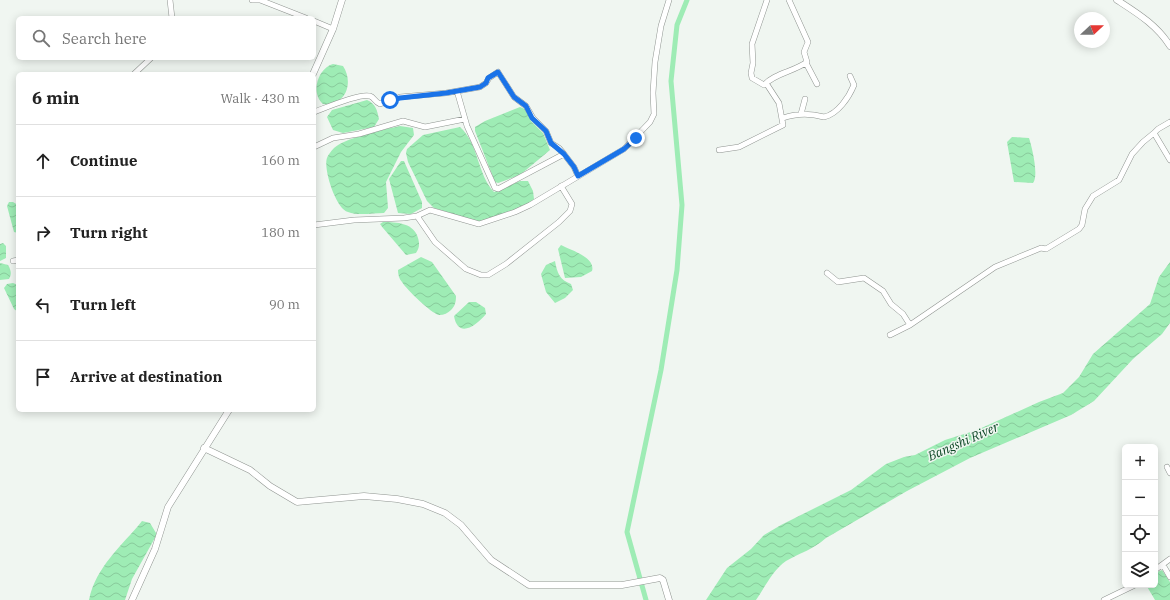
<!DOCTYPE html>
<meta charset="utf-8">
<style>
body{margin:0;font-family:"IBM Plex Serif",serif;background:#f6f6f6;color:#222}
.controls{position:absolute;right:12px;bottom:12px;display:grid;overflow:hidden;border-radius:6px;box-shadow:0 2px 10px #0003}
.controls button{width:36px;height:36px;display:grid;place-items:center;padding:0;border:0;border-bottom:1px solid #e0e0e0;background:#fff;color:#222;font:20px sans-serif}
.compass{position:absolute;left:1074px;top:12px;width:36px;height:36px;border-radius:50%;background:#fff;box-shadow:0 2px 10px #0003;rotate:68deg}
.stop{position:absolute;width:12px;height:12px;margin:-9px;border:3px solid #1a73e8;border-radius:50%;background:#fff}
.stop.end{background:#1a73e8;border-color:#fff;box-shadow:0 1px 4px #0008}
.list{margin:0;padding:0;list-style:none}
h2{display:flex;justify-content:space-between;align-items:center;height:52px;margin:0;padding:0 16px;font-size:17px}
h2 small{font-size:13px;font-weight:400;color:#767676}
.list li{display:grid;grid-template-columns:26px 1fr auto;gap:12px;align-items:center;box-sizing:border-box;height:72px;padding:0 16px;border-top:1px solid #e0e0e0}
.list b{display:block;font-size:15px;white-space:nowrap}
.list em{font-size:13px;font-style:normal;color:#767676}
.icon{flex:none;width:22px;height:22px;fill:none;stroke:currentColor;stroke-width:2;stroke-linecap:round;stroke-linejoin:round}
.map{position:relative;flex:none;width:1170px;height:600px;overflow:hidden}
.search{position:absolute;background:#fff;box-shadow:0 2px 10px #0003;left:16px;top:16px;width:300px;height:44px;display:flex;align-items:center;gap:10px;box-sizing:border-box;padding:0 14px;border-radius:6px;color:#767676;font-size:15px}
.panel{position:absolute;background:#fff;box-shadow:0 2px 10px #0003;left:16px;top:72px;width:300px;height:340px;border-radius:6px}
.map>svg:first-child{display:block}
</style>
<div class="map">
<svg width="1170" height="600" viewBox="0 0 1170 600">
<defs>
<pattern id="water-waves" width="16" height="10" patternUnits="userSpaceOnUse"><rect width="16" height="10" fill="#9eecb5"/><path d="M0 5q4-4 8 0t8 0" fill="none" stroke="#88ca9b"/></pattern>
</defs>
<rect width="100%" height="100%" fill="#f0f6f1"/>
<path fill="url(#water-waves)" d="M333,64l10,2c11,16 3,41 -20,38 -13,-11 -5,-36 10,-40z
M367,100c9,4 10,10 12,19l-5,8 -31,6 -10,-3 -6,-13 5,-7z
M520,107l5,2 6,12 12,12 7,17 -30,25 -22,8 -3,-1 -20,-51v-4l10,-6z
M400,126l13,2 1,7 -13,17 -15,30 2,26 -4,5c-11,0 -26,3 -36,-1 -12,-3 -25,-43 -21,-54 1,-3 5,-8 7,-10 11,-10 51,-19 66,-22z
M460,127c19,17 17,47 34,65l26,-11h8l5,10 1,8 -7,7 -48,16 -45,-14 -7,-7 -19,-39 -2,-9 1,-4 16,-14z
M1012,137l17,1c3,9 10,38 4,45l-19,-1 -7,-40z
M401,161h3l18,41v6l-11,6 -13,-1 -9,-34z
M9,202h4l5,3v28l-4,-1 -7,-26z
M383,222c14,0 31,1 35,16 2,7 1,10 -2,15l-10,2 -23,-27 -3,-4z
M3,243l3,3v12l-6,3v-17z
M561,245c9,5 35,12 31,26l-11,6 -16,1 -7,-29z
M421,257l11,5 24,34c0,6 -1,10 -5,14 -3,3 -7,5 -12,5 -8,-2 -32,-25 -37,-33 -3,-3 -4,-8 -4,-12z
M555,261c2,12 5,19 16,23l2,6 -8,8 -10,5 -9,-11 -5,-18 5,-9z
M1170,262v61l-8,11 -29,25 -39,42 -23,14 -101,43 -63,33 -81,47c-12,11 -26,15 -40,23 -13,9 -21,26 -30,39h-50l21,-32 24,-19 13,-14 17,-10 70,-35 35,-26 18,-7 11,-2 30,-15 32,-10 62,-28 24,-9 16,-16 14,-23 57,-50 9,-27z
M0,263l8,2c3,5 4,9 1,14l-9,1z
M13,283l5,2v27l-4,-3 -10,-21 3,-4z
M469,302h7l9,6 1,6c-10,12 -28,25 -32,2z
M142,521l8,2 6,10v3l-24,43 -7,21h-36c7,-34 33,-54 53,-79z
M1162,570l8,12v18h-15l-9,-15h9v-12z"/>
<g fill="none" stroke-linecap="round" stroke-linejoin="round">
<path stroke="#9eecb5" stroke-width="5" d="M646,600l-19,-68 34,-162 16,-100 5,-65 -11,-124 6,-56 10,-25"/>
<g stroke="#8f9490" stroke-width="6">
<path id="minor" d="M170,0l2,18
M252,0h8l46,18
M767,0l-15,44 1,19 -2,10 1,5 12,7c11,-12 29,-13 43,-23l-3,-10 4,-10 -19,-42
M314,21l19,8
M806,63l11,21
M134,74l17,-16
M457,91l10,35 28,62 3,1 66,-35
M314,112c11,-4 46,-19 56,-16 4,1 5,6 10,8l20,-7 46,-4 34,-6 6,-4 3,-5 9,-6 16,25 12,9 7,12 13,13 5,12 8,5 5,6 10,13 4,9
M801,114l4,-15
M783,118c14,-5 27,-5 41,-1 14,-3 25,-20 30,-32l-4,-9
M1170,122l-12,7 -4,4 16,27
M314,147l19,-9 26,-4 44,-13 22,6 40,-8
M719,150l20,-3 44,-22 -4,-22 -13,-20
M417,216l18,26 31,27 15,6h7l18,-11 53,-42 11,-11 2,-7 -11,-18
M314,225l40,-5 50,-2 13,-2 13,-6 49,14 36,-12 15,-7 94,-56 26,-27 4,-8 -1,-21 2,-31 6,-36 8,-26
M13,261l5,-1
M827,273l11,9 26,-4 19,13 8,13 12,10 7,11
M890,335l20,-10 85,-58 46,-19 5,1 33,-20 3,-4 3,-16 8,-13 26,-16 13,-26 11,-12 11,-9
M1167,467l3,6
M1163,565l7,12
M1155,570l15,-11
M1104,600l31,-15"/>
</g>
<g stroke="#8f9490" stroke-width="7">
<path id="tertiary" d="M1117,0c20,13 40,25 53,46
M313,74l20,-45 9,-29
M204,448l46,22 20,16 27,16 67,-6 33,3 26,5 22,9 16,12 30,35 38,25h93l38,-7 3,2 6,20
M132,600l23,-51 13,-42 61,-97"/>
</g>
<use href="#minor" stroke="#fff" stroke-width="5"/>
<use href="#tertiary" stroke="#fff" stroke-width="6"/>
</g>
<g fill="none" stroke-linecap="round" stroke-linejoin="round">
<path stroke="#1a73e8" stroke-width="5" d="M390,100l10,-2 46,-5 34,-6 6,-4 2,-5 10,-6 16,25 12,9 6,12 14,13 5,12 13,11 10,13 4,9 46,-27 12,-11"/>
</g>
<g text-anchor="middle" stroke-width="3" stroke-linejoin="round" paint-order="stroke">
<g font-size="13" font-style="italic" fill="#0d4826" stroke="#f0f6f1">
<text transform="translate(963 441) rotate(-24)" y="5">Bangshi River</text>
</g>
</g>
</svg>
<div class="controls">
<button>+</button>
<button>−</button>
<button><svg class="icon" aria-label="locate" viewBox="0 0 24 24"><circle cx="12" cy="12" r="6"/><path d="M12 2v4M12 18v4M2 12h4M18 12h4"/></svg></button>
<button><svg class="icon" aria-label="layers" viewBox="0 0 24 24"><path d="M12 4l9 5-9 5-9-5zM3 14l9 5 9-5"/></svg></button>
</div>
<svg class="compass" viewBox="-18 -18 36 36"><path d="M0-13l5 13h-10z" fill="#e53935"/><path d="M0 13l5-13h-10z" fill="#767676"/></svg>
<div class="stop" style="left:390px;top:100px"></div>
<div class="stop end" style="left:636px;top:138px"></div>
<div class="search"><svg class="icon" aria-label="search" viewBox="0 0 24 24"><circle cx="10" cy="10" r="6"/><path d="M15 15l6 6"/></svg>Search here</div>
<section class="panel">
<h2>6 min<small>Walk · 430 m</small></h2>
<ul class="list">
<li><svg class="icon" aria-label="ahead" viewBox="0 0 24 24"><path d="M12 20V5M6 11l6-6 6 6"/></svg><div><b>Continue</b></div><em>160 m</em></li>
<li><svg class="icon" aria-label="right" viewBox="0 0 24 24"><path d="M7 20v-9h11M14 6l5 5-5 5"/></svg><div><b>Turn right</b></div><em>180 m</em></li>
<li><svg class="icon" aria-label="left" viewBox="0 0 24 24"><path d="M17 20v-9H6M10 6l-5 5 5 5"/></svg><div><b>Turn left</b></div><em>90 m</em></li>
<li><svg class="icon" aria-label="arrive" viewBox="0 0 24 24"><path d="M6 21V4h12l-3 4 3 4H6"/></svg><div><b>Arrive at destination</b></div></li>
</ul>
</section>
</div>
